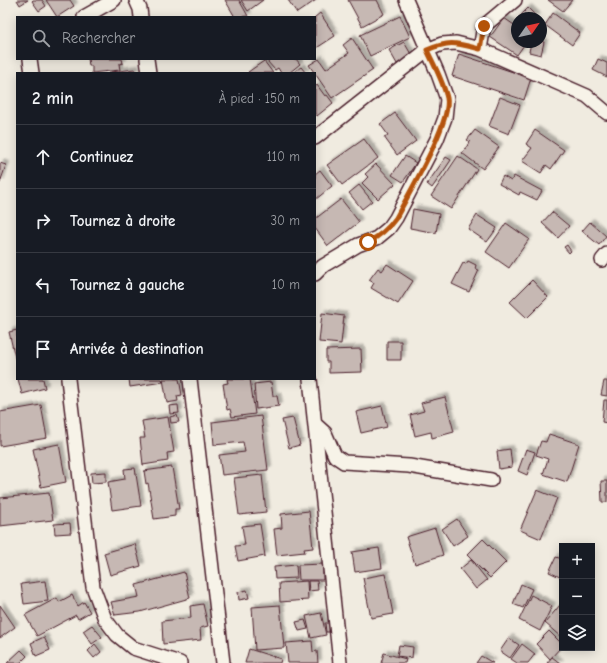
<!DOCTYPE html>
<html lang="fr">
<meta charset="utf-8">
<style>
body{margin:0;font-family:"Comic Neue",sans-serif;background:#20242c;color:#f1f3f6}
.controls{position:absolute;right:12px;bottom:12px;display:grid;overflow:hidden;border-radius:0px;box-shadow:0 2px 10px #0003}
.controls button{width:36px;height:36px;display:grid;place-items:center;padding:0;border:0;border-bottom:1px solid #363941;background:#171b24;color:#f1f3f6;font:20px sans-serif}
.compass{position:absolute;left:511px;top:12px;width:36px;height:36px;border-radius:50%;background:#171b24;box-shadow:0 2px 10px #0003;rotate:56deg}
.stop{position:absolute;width:12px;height:12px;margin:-9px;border:3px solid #b45309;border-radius:50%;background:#fff}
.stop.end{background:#b45309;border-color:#fff;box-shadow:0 1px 4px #0008}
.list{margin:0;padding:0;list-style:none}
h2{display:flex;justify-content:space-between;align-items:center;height:52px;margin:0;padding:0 16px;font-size:17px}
h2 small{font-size:13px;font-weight:400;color:#9ea1a6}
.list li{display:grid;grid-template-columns:26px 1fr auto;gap:12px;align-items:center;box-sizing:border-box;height:64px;padding:0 16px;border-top:1px solid #363941}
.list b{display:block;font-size:15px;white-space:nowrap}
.list em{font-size:13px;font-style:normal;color:#9ea1a6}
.icon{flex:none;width:22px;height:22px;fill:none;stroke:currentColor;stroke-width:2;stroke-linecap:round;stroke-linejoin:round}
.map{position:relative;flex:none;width:607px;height:663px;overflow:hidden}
.search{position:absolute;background:#171b24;box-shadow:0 2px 10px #0003;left:16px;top:16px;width:300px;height:44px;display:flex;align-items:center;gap:10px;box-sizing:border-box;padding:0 14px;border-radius:0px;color:#9ea1a6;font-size:15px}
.panel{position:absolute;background:#171b24;box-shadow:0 2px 10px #0003;left:16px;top:72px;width:300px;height:308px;border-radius:0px}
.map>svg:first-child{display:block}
</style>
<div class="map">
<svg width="607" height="663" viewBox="0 0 607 663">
<defs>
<filter id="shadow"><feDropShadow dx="3.5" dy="-3.5" stdDeviation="1" flood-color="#0004"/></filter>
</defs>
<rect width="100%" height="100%" fill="#f0ebe0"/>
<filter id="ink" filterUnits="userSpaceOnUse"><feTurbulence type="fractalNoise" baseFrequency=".025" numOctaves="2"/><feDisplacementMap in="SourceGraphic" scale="8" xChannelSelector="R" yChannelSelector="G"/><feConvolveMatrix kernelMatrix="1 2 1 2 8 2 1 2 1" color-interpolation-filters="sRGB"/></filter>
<g filter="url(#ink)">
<path fill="#c6b8b3" stroke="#4a1f2b" filter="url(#shadow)" d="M17,0h11l-8,5z
M33,0h9l4,6 -7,5 -7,-10z
M46,0h24l4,6 -17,11z
M225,0h14l9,16 -13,1z
M241,0h22l-15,11z
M288,0h28l-19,13z
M348,0h29l7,14 -22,12z
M548,0h24l-9,11z
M528,8l9,9 -17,1 -1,-1z
M320,13l15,23 -20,13v-32z
M553,13l27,20 -8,12 -27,-20z
M400,16l10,21 -40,19 -10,-21z
M504,18l13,9v15h9l-9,13 -27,-18z
M352,38l21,32 -41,28 -23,-33 10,-6 7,10 23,-16 -6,-8z
M541,41l3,1 -3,13 -12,-3 2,-10h10z
M404,42l8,14 -15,8 -8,-14z
M459,54l72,24 -7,22 -72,-24z
M88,59h34l1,4 -4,1 1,6 -28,3v-7h-3z
M270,59h26l4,5 -11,9h-8l-3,-5 -3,2 -8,-9z
M598,59l9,4v14l-14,-7z
M264,61l9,12h-24l-1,-1z
M301,67l5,6h-14z
M135,69l1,4h-25v-1z
M317,85l8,11 2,-1 6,8 -16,13 -2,-3v-26z
M500,97l20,8 -11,29 -20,-8z
M395,113l21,28 -19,14 -13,-18 4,-2 -8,-11z
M475,130l24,17 -16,22 -21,-16 8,-11 -3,-2z
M535,130l29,20 -13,19 -5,-4 -5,8 -19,-12 10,-13 -6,-4z
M364,139l14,19 -36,27 -15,-20z
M405,156l11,7 -13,19 -11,-7z
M458,156l19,13 -26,40 -20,-13z
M446,157l5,3 -19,28 -5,-4z
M0,163l6,2 -6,18z
M376,164l19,20 -17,15 -16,-16 6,-6 -3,-3z
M320,170l12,16 -17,14v-26z
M503,176l8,5 3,-5 28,15 -5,9 -17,-8 -1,3 -20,-11z
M359,185l13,16 -10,8 -13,-16z
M341,199l18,23 -31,24 -13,-18v-9z
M413,209l26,5 -3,19 -26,-5z
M552,212l17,14 -11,12 -16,-15z
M477,215l20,13 -10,14 -19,-13z
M590,222l16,14 -7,9 -17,-14z
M506,223l23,16 -20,29 -23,-16z
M567,245l4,6 -2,2 -5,-6z
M468,261l8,4 -1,4 4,1 -10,22 -17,-8 11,-21 3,1z
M387,264l26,17 -15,23 -27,-16 3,-5 -5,-3 9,-12 4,3z
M532,280l16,17 -21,21 -17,-16z
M322,313l22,3 -3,28 -22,-2z
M17,330v32h-1l-7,-30z
M387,341h14v19h-14z
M361,349l1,23 -33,1v-11h-3v-12z
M18,379h25l2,9 -23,6z
M129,379h33l1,3 -33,5z
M163,379h16l3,16 -5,1 1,5 -11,2z
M227,379h23l5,35 -23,3 -2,-8 -3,1 -4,-26 5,-1z
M604,381h3v15l-6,-1z
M271,382l2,14h4l2,10 -23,3 -2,-25z
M445,397l9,35 -22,6 -1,-6 -16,4 -5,-21 14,-4 -3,-8z
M604,400h3v23l-5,-1z
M41,405l6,33 -47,8v-34z
M178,405l1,8 -9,1 -1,-8z
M382,406l5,21 -26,6 -5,-21z
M177,415l2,7 -8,1 -1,-6z
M261,416l7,54 -46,5 -3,-20 26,-3 -2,-10 -29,3 -2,-23z
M168,417l6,35 -7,1 1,8 -25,4 -3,-27h5l-3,-17z
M293,418l7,27 -11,3 -7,-28z
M549,434l30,10 -12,38 -24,-8 5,-15 -12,-4 5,-14 5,1z
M59,444l7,38 -25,5 -8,-38z
M510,449l2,18 -13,2 -2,-18z
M526,449l9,3 -8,23 -9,-4z
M172,467l7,42h-4v7l-21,3 -6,-36 -2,1 -2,-13z
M135,468l6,38 -29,4 -4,-28 17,-3 -1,-10z
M106,472v10l-14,1 -1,-10z
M262,475l4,37 -27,3 -5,-37z
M601,481h6v21h-5z
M537,490l20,8 -16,41 -21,-9z
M49,493l4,27 -53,6v-28z
M309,511l4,37 -9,1 1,3 -28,3 -3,-26 8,-1 -1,-14z
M457,519l11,17 -15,10 -11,-17z
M70,523l1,10 -16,1 -1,-10z
M260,524l5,32 -27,5 -3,-15 10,-1 -3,-19z
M435,528l8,27 -28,9 -9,-27z
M483,539l23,23 -16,16 -23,-23z
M135,544l6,22 -31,9 -6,-22z
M379,548l3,20 -27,4 -3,-20z
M556,557l6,2v19l-13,-6z
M471,560l16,20 -11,9 -16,-20z
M323,564v16h-24l-1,-15z
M296,565l1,13 -22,1 -1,-12z
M184,572l6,26 -50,14 -25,3 -4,-13 28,-5 -3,-12z
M385,574l8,40 -22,4 -8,-40z
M45,581l3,20 -24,3 -3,-20z
M307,581l1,19 -28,2 -1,-19z
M308,581h9l1,9 -9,1z
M521,584l11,5 -9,19 -10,-4z
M247,590l2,8 -10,2 -1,-8z
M72,595l6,11 6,-4 6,10 -12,7 -2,-4 -39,21 -12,-21 32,-17 2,4z
M531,595l21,11 -12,25 -21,-11z
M203,604l5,22 -8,2 1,12 -38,4 -1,-23 29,-3 -1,-12z
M0,605l15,22 -15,11z
M280,605l4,43 -29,2 -3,-43z
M560,605l2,2v31l-17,-15z
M321,613l5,22 -15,3 -5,-22z
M305,620l3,9 -9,2 -3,-9z
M325,623h10v9h-9z
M92,625l10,12 -10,7 -9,-13z
M549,631l13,13v2l-12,13 -14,-15z
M44,637l6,13 -14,6 -5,-13z
M509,638l10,7 -9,13 -10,-7z
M312,641l1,11 4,-1 1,12h-30l-2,-20z
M95,644l6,8 -7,6 -6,-7z
M522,644l13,10 -7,9h-11l-6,-4z
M399,645l14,2 -1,11 -15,-2z
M249,649l32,10 -1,4h-35z
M21,650l6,6 -7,7h-13z
M384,653l22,6 -1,4h-24z
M481,656l12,7h-17z
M552,657l8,6h-13z"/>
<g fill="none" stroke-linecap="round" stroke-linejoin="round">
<g stroke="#4a1f2b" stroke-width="16">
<path id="minor" d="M136,0l4,9 1,8
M84,17l30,-17
M480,49l4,-23 31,-26
M30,59l2,14
M147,59l2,14
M315,138l112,-88 15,-6 14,-1 24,6 107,47 20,17
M602,260l5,-6
M315,274l8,-8 35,-21 19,-7 12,-10 7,-10 41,-79 8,-21 2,-19 -9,-25 -32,-74
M68,379l25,208 12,32 12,16 16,13 47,15
M190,379l33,284
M310,379l30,284
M315,424l10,9 10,23 9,6 65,4 82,14"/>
</g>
<use href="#minor" stroke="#f7f3e8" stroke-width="13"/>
</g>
</g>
<g fill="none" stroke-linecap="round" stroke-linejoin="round" filter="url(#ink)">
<path stroke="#b45309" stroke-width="5" d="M368,242c12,-6 20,-13 28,-24 12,-23 56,-97 51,-120 -4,-17 -13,-33 -20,-48 24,-10 29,-7 53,-1l4,-23"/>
</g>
</svg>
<div class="controls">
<button>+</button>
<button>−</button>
<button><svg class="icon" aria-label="layers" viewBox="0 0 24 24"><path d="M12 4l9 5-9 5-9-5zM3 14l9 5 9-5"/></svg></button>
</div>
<svg class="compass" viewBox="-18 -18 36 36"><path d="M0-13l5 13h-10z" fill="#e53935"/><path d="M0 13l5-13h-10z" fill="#9ea1a6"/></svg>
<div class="stop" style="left:368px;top:242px"></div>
<div class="stop end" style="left:484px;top:26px"></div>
<div class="search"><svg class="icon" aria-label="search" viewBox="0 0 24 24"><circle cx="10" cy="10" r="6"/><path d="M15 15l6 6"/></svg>Rechercher</div>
<section class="panel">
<h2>2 min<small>À pied · 150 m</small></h2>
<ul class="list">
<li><svg class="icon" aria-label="ahead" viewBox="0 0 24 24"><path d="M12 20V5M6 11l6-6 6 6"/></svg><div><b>Continuez</b></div><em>110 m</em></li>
<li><svg class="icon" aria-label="right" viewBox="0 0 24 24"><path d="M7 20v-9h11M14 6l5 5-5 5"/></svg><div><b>Tournez à droite</b></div><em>30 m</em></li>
<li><svg class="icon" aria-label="left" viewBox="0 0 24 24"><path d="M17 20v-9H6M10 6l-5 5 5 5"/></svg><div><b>Tournez à gauche</b></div><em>10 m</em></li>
<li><svg class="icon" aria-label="arrive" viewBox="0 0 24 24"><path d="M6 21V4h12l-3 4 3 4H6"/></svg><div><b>Arrivée à destination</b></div></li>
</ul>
</section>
</div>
